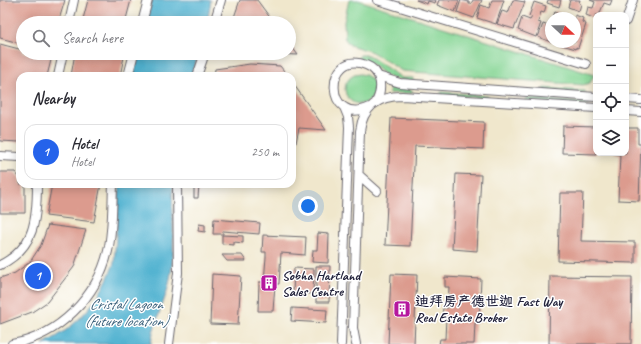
<!DOCTYPE html>
<meta charset="utf-8">
<style>
body{margin:0;font-family:Caveat,"LXGW WenKai TC",sans-serif;background:#f7f7f7;color:#2b2b33}
.controls{position:absolute;right:12px;top:12px;display:grid;overflow:hidden;border-radius:8px;box-shadow:0 2px 10px #0003}
.controls button{width:36px;height:36px;display:grid;place-items:center;padding:0;border:0;border-bottom:1px solid #e1e1e2;background:#fff;color:#2b2b33;font:20px sans-serif}
.compass{position:absolute;left:545px;top:12px;width:36px;height:36px;border-radius:50%;background:#fff;box-shadow:0 2px 10px #0003;rotate:112deg}
.you{position:absolute;left:308px;top:206px;width:14px;height:14px;margin:-10px;border:3px solid #fff;border-radius:50%;background:#1a73e8;box-shadow:0 0 0 6px #1a73e833}
.badge{display:grid;place-items:center;width:26px;height:26px;border-radius:50%;background:#2563eb;color:#fff;font-size:13px;font-weight:700}
.pin{position:absolute;translate:-50% -50%;border:2px solid #fff;box-shadow:0 1px 4px #0006}
.list{margin:0;padding:0;list-style:none}
h2{display:flex;justify-content:space-between;align-items:center;height:52px;margin:0;padding:0 16px;font-size:17px}
h2 small{font-size:13px;font-weight:400;color:#7c7c81}
.list li{display:grid;grid-template-columns:26px 1fr auto;gap:12px;align-items:center;box-sizing:border-box;height:56px;margin:0 8px 8px;padding:0 8px;border:1px solid #e1e1e2;border-radius:12px}
.list b{display:block;font-size:15px;white-space:nowrap}
.list p{margin:0;font-size:13px;white-space:nowrap;color:#7c7c81}
.list em{font-size:13px;font-style:normal;color:#7c7c81}
.icon{flex:none;width:22px;height:22px;fill:none;stroke:currentColor;stroke-width:2;stroke-linecap:round;stroke-linejoin:round}
.map{position:relative;flex:none;width:641px;height:344px;overflow:hidden}
.search{position:absolute;background:#fff;box-shadow:0 2px 10px #0003;left:16px;top:16px;width:280px;height:44px;display:flex;align-items:center;gap:10px;box-sizing:border-box;padding:0 14px;border-radius:22px;color:#7c7c81;font-size:15px}
.panel{position:absolute;background:#fff;box-shadow:0 2px 10px #0003;left:16px;top:72px;width:280px;height:116px;border-radius:12px}
.map>svg:first-child{display:block}
</style>
<div class="map">
<svg width="641" height="344" viewBox="0 0 641 344">
<rect width="100%" height="100%" fill="#fff"/>
<filter id="ink" filterUnits="userSpaceOnUse"><feTurbulence type="fractalNoise" baseFrequency=".025" numOctaves="2"/><feDisplacementMap in="SourceGraphic" scale="8" xChannelSelector="R" yChannelSelector="G"/><feConvolveMatrix kernelMatrix="1 2 1 2 8 2 1 2 1" color-interpolation-filters="sRGB"/></filter>
<filter id="wash" filterUnits="userSpaceOnUse"><feTurbulence type="fractalNoise" baseFrequency=".012" numOctaves="4" result="noise"/><feDisplacementMap in="SourceGraphic" scale="16" xChannelSelector="R" yChannelSelector="G"/><feGaussianBlur stdDeviation="0.9" result="paint"/><feColorMatrix in="noise" values="0 0 0 0 0 0 0 0 0 0 0 0 0 0 0 0 0 1.4 0 .05"/><feComposite in="paint" operator="in"/></filter>
<g filter="url(#wash)">
<rect width="100%" height="100%" fill="#f0e7cc"/>
<path fill="#86d594" stroke="#547c68" d="M349,0h9l236,75 -4,8 -7,2 -181,-14 -30,-19 -22,-7 -5,-6 -1,-17z
M360,55h8l34,23h11v3c-9,-1 -21,-1 -28,-6 -10,-7 -14,-15 -27,-16z
M345 89a15 15 0 1 1 30 0a15 15 0 1 1-30 0Z
M390,88l22,2v3h-23z
M544,88l41,3v2l-41,-2z
M441,92l47,4v2l-47,-3z
M527,98l62,5v2l-63,-4z"/>
<path fill="#51b2d0" stroke="#3a6a86" d="M152,0h59l-4,23h-61z
M139,53h60l-8,23h-57z
M120,184h53c-2,30 3,60 -2,89 -3,25 -17,46 -20,71h-108c35,-17 58,-45 71,-81z"/>
<g id="blocks">
<path fill="#dc9b8e" d="M0,0h65l-7,23h-35v21l-23,-6z
M88,0h43l-6,23h-43z
M240,0h17l17,23h-42z
M416,0h20l-1,3 -7,-2 -1,3z
M439,0h20l-4,12 -18,-7z
M461,0l8,2v2h2l2,-4h9l-8,18 -17,-6z
M492,0h12l-8,24 -19,-6 4,-13 8,3z
M513,0l12,2 -11,27 -17,-5 5,-13 6,2z
M548,0h13l-2,7 -12,-4z
M570,0h10l-1,3 2,1 -2,7 -11,-4z
M590,0h22l-2,5 -6,-2 -5,12h-3v4l-10,-4 2,-8 5,1 2,-6z
M534,2l12,4 -2,7 -3,-1 -3,10 3,1 -5,14 -18,-7 4,-13 8,3 2,-3 -3,-1z
M555,11l12,5 -1,2h-13z
M575,15l8,3 -1,4 4,2 -8,24 -2,-1v2l-18,-5 1,-2h16z
M543,24l6,2v2l2,1v13l-13,-5z
M289,43l9,12 -23,-1 14,-1z
M0,44l23,6v3h15l14,3 -5,20h-27v66l-20,-1z
M75,53h34l15,4 -4,19h-49z
M222,53h29v1l-29,1z
M250,64l30,2 8,10h-74l1,-7z
M292,82l34,48 -27,-2 -3,15h-4z
M391,118l93,4 -1,27 -68,-3 -5,100 -25,-1z
M563,126l33,1v27l-34,-1z
M626,128h12v16h3l-2,57 -21,-1 2,-45 -8,-2h14z
M0,172h15l5,6v6h5v29h-25z
M456,174l25,1 -4,76 -25,-2z
M52,184h49l-7,38 -48,-6z
M194,184h5l-1,14h-4z
M560,193h23l-2,48 54,1v21l-77,-2z
M214,219l46,4 -1,11 -36,-3v3h-10z
M199,224l6,1v7l-7,-1z
M48,225l38,5 -12,37 -27,35 -15,10 -32,12v-46l15,-5 15,-11 11,-17z
M318,233l11,1 -1,29 -16,-1 1,-12h4z
M222,235l21,1v7l-9,-1v3l-12,-1z
M263,235l43,2 -1,18 -24,-2 -2,31h-4l-2,27h-15l1,-29h5l2,-25v-5h-4z
M222,255h20l4,6h-19z
M316,266h14l-1,36h-13z
M294,268l20,1 -1,25 -20,-1z
M212,274l29,2 -3,49 -28,-1z
M391,274l26,1 -3,69h-26z
M550,276l82,1 -1,67h-82z
M445,277l36,2 -2,44h-4l-1,21h-35l1,-5h5l1,-22h-4l1,-9h5l1,-21h-4z
M292,308l35,2 -1,13 -35,-2z"/>
</g>
</g>
<g filter="url(#ink)">
<use href="#blocks" fill-opacity="0" stroke="#6a676e" stroke-width="1"/>
<g fill="none" stroke-linecap="round" stroke-linejoin="round">
<g stroke="#6a676e" stroke-width="10">
<path id="minor" d="M377,0l209,64
M626,21l7,-21
M69,23l5,-23
M142,23l6,-23
M214,23l7,-23
M58,76l5,-23
M128,76l6,-23
M197,76l8,-23
M378,76l22,7 196,14
M626,99l15,1
M370,107c-47,21 -46,-59 -4,-42 16,6 17,24 10,37
M626,111l15,1
M0,156l20,1
M359,175l18,16
M0,265c35,-17 37,-46 37,-81
M12,344c47,-8 85,-47 96,-93 5,-21 4,-45 5,-67
M169,344l9,-71 -1,-89
M341,344l8,-217 -1,-10 -4,-10
M356,344l-3,-16 7,-197c3,-24 19,-35 42,-35l194,12"/>
</g>
<use href="#minor" stroke="#fff" stroke-width="8"/>
</g>
</g>
<defs>
<g id="building-square" transform="scale(0.9)"><rect x="-9" y="-9" width="18" height="18" rx="4" fill="#b5179e" stroke="#fff"/><path d="M-4-6H4V6H1V3H-1V6H-4ZM-2.5-4.3h1.7v1.8h-1.7ZM.8-4.3h1.7v1.8H.8ZM-2.5-1h1.7V.8h-1.7ZM.8-1h1.7V.8H.8Z" fill="#fff"/></g>
</defs>
<g fill-rule="evenodd">
<use href="#building-square" x="269" y="283"/>
<use href="#building-square" x="402" y="309"/>
</g>
<g text-anchor="middle" stroke-width="3" stroke-linejoin="round" paint-order="stroke">
<g font-size="14" font-weight="bold" fill="#22223b" stroke="#fff" text-anchor="start">
<text x="282" y="280">Sobha Hartland<tspan x="282" dy="16">Sales Centre</tspan></text>
<text x="415" y="306">迪拜房产德世迦 Fast Way<tspan x="415" dy="16">Real Estate Broker</tspan></text>
</g>
<g font-size="15" font-style="italic" fill="#355c77" stroke="#fff">
<text x="126" y="309">Cristal Lagoon<tspan x="126" dy="17">(future location)</tspan></text>
</g>
</g>
</svg>
<div class="controls">
<button>+</button>
<button>−</button>
<button><svg class="icon" aria-label="locate" viewBox="0 0 24 24"><circle cx="12" cy="12" r="6"/><path d="M12 2v4M12 18v4M2 12h4M18 12h4"/></svg></button>
<button><svg class="icon" aria-label="layers" viewBox="0 0 24 24"><path d="M12 4l9 5-9 5-9-5zM3 14l9 5 9-5"/></svg></button>
</div>
<svg class="compass" viewBox="-18 -18 36 36"><path d="M0-13l5 13h-10z" fill="#e53935"/><path d="M0 13l5-13h-10z" fill="#7c7c81"/></svg>
<div class="you"></div>
<div class="pin badge" style="left:38px;top:276px">1</div>
<div class="search"><svg class="icon" aria-label="search" viewBox="0 0 24 24"><circle cx="10" cy="10" r="6"/><path d="M15 15l6 6"/></svg>Search here</div>
<section class="panel">
<h2>Nearby<small></small></h2>
<ul class="list">
<li><span class="badge">1</span><div><b>Hotel</b><p>Hotel</p></div><em>250 m</em></li>
</ul>
</section>
</div>
